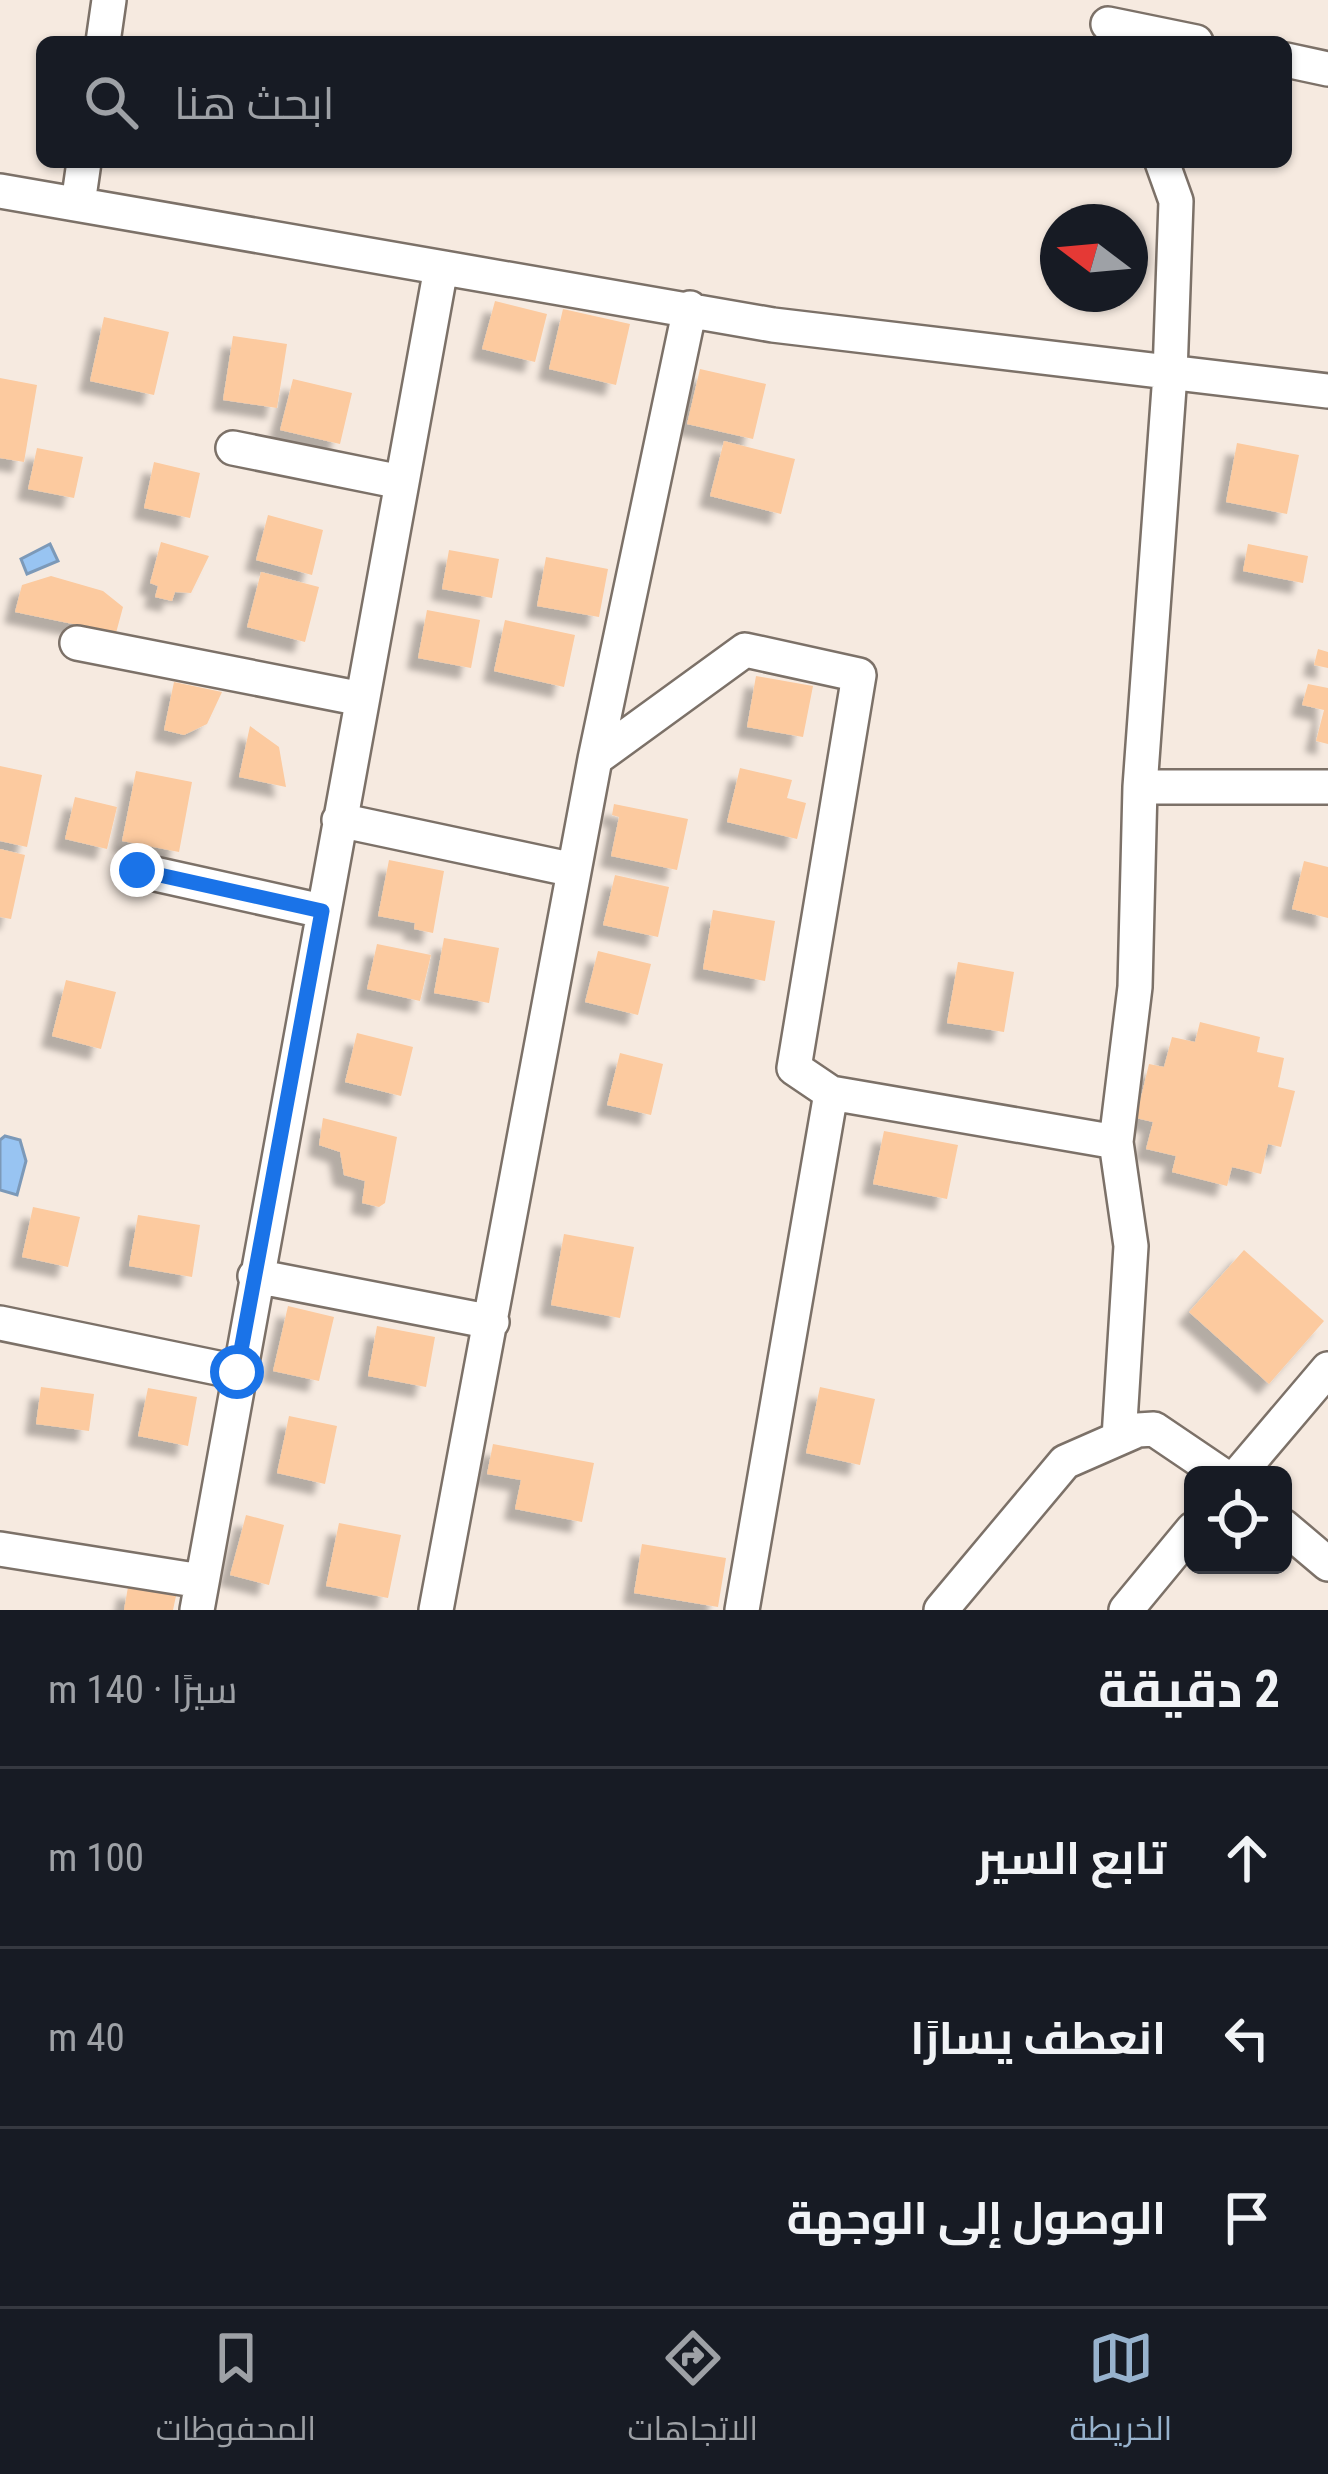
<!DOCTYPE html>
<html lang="ar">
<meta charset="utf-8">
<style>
body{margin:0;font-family:"Roboto Condensed",Cairo,sans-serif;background:#20242c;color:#f1f3f6;direction:rtl}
.controls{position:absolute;right:36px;bottom:36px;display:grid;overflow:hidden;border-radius:18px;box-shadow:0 3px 9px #0004}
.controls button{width:108px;height:108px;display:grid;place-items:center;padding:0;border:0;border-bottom:3px solid #363941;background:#171b24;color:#f1f3f6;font:60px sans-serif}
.compass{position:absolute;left:1040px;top:204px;width:108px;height:108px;border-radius:50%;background:#171b24;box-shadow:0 3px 9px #0004;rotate:286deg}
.stop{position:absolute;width:36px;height:36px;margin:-27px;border:9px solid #1a73e8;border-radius:50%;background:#fff}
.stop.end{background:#1a73e8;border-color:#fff;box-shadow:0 3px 12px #0008}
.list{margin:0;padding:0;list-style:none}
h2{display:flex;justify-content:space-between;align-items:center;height:156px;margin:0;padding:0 48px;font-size:51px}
h2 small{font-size:39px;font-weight:400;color:#9ea1a6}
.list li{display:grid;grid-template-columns:78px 1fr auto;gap:36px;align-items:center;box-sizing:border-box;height:180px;padding:0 48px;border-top:3px solid #363941}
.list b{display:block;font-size:45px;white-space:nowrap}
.list em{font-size:39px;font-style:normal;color:#9ea1a6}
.icon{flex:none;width:66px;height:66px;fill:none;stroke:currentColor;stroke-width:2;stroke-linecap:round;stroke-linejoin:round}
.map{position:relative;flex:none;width:1328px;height:1610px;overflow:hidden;direction:ltr}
.search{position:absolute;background:#171b24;box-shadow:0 3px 9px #0004;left:36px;right:36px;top:36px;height:132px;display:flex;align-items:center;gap:30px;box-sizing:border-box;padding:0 42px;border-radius:18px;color:#9ea1a6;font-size:45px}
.sheet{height:696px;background:#171b24}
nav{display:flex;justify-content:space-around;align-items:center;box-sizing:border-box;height:168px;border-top:3px solid #363941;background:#171b24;font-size:33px;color:#9ea1a6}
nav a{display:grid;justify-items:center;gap:6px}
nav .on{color:#97b2cd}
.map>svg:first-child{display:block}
</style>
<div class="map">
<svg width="1328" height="1610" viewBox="0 0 1328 1610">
<defs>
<filter id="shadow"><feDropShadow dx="-11" dy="11" stdDeviation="3" flood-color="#0004"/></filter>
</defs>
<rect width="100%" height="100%" fill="#f6eae0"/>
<path fill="#98c4f2" stroke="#7c99b8" stroke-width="3" d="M50,544l8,17 -31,13 -6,-15z
M5,1136l15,4 6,21 -9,34 -17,-5v-50z"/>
<path fill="#fcca9f" filter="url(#shadow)" d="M495,301l52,13 -12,48 -53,-13z
M563,309l67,15 -14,61 -67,-16z
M104,317l65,15 -15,63 -64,-14z
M233,336l54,8 -10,64 -54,-8z
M700,369l66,15 -13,55 -66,-15z
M0,378l37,7 -13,77 -24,-4z
M293,379l59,14 -12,51 -60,-14z
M724,441l71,18 -14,55 -71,-18z
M1237,443l62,12 -12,59 -61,-12z
M37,448l46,9 -9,41 -46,-9z
M154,462l46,11 -10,45 -46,-10z
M268,515l55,15 -11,45 -56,-15z
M161,542l48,14 -18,37 -16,-1 -3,9 -17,-4 3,-11 -8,-3z
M1248,544l60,12 -5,27 -60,-12z
M449,550l50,9 -7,39 -50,-9z
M546,557l62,12 -9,48 -62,-11z
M261,572l58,15 -14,55 -58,-15z
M51,576l52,15 20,16 -7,26 -101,-21 7,-27z
M427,610l53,10 -9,48 -53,-10z
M505,620l70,15 -11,52 -70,-16z
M1318,649l10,3v16l-14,-3z
M756,676l57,10 -10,51 -56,-10z
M174,682l48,10 -15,32 -23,11 -20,-5z
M1308,684l20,4v56l-12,-3 8,-31 -22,-5z
M250,726l29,21 7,40 -47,-10z
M0,766l42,9 -15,72 -27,-6z
M740,768l52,12 -5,18 19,5 -9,36 -70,-17z
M136,771l56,11 -13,70 -57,-11z
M75,797l42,10 -10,42 -42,-10z
M614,804l74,15 -11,51 -66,-14 8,-39 -7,-2z
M0,849l25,6 -14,64 -11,-2z
M389,860l55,11 -11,62 -19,-4 1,-6 -37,-7z
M1304,861l24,6v51l-36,-9z
M615,875l54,12 -11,50 -55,-12z
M713,910l62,11 -10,60 -62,-12z
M444,938l55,10 -10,55 -55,-10z
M377,944l54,11 -11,46 -53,-12z
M598,951l53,13 -13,51 -53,-13z
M958,962l56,10 -10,60 -57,-9z
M66,980l50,12 -15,57 -49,-13z
M1200,1022l60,15 -3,15 27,6 -6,29 17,4 -14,56 -13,-3 -7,30 -29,-7 -5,19 -55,-14 4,-16 -30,-7 7,-27 -17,-4 13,-54 15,3 8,-30 23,5z
M357,1033l56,14 -12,49 -56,-14z
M620,1053l43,11 -12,51 -44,-10z
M323,1118l74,19 -12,66 -6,4 -17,-4 3,-22 -21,-6 -4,-23 -21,-7z
M884,1131l74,14 -11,54 -74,-15z
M33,1207l47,10 -12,50 -46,-10z
M138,1215l62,10 -8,52 -63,-11z
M564,1234l70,13 -14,71 -69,-13z
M1244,1250l80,71 -55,63 -80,-72z
M288,1306l46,11 -15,64 -46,-10z
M377,1326l58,11 -9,50 -58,-11z
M41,1387l53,7 -5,37 -53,-7z
M820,1387l55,12 -15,66 -54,-12z
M148,1388l49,9 -9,49 -50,-10z
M289,1416l48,10 -12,58 -48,-11z
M493,1444l101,19 -12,59 -67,-13 6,-29 -34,-6z
M246,1515l38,10 -15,60 -39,-10z
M339,1523l62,12 -13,63 -62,-12z
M642,1544l84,14 -8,49 -84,-14z
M128,1587l48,9 -3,14h-49z"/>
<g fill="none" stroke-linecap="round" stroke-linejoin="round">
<g stroke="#7c7168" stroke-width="38">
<path id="minor" d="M1108,24l88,18
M103,42l6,-42
M1286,60l42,9
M0,191l773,134 555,66
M78,204l6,-42
M233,448l168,34
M77,643l285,56
M595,759l150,-109 114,25 -65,393 37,25 -89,517
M1140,787h188
M339,820l235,50
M137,870l185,41
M831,1093l285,49
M255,1276l237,46
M0,1323l237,49
M1119,1438l12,-192 -15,-104 19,-155 5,-200 30,-413 6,-173 -14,-39
M1238,1475l90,-106
M1283,1526l45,38
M0,1549l201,32
M197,1610l244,-1342
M436,1610l159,-851 95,-451
M941,1610l124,-148 73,-32 16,-1 68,46
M1126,1610l67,-81"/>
</g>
<use href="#minor" stroke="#fff" stroke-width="33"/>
</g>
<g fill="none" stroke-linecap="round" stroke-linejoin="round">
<path stroke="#1a73e8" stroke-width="15" d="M137,870l185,41 -85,461"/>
</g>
</svg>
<div class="controls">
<button><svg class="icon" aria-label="locate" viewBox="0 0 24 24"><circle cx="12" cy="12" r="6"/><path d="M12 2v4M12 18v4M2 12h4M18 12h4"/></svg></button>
</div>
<svg class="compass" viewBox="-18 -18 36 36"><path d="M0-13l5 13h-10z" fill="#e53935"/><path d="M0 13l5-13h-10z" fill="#9ea1a6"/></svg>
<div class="stop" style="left:237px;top:1372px"></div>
<div class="stop end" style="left:137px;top:870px"></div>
<div class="search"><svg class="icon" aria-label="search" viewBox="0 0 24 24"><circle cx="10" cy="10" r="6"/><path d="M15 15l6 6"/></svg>ابحث هنا</div>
</div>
<section class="sheet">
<h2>2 دقيقة<small>سيرًا · 140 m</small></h2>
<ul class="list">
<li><svg class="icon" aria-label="ahead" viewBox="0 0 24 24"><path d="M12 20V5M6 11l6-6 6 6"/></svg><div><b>تابع السير</b></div><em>100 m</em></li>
<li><svg class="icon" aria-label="left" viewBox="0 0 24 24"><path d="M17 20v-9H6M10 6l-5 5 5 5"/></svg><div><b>انعطف يسارًا</b></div><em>40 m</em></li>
<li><svg class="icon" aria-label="arrive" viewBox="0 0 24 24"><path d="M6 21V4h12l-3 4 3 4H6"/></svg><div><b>الوصول إلى الوجهة</b></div></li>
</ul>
</section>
<nav>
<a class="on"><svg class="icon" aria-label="map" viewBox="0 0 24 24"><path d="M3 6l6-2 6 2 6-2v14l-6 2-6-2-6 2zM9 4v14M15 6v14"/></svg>الخريطة</a>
<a><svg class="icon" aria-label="directions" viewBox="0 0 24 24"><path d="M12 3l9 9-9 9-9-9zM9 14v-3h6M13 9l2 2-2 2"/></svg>الاتجاهات</a>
<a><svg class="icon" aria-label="saved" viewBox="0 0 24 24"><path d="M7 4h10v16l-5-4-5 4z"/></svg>المحفوظات</a>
</nav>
